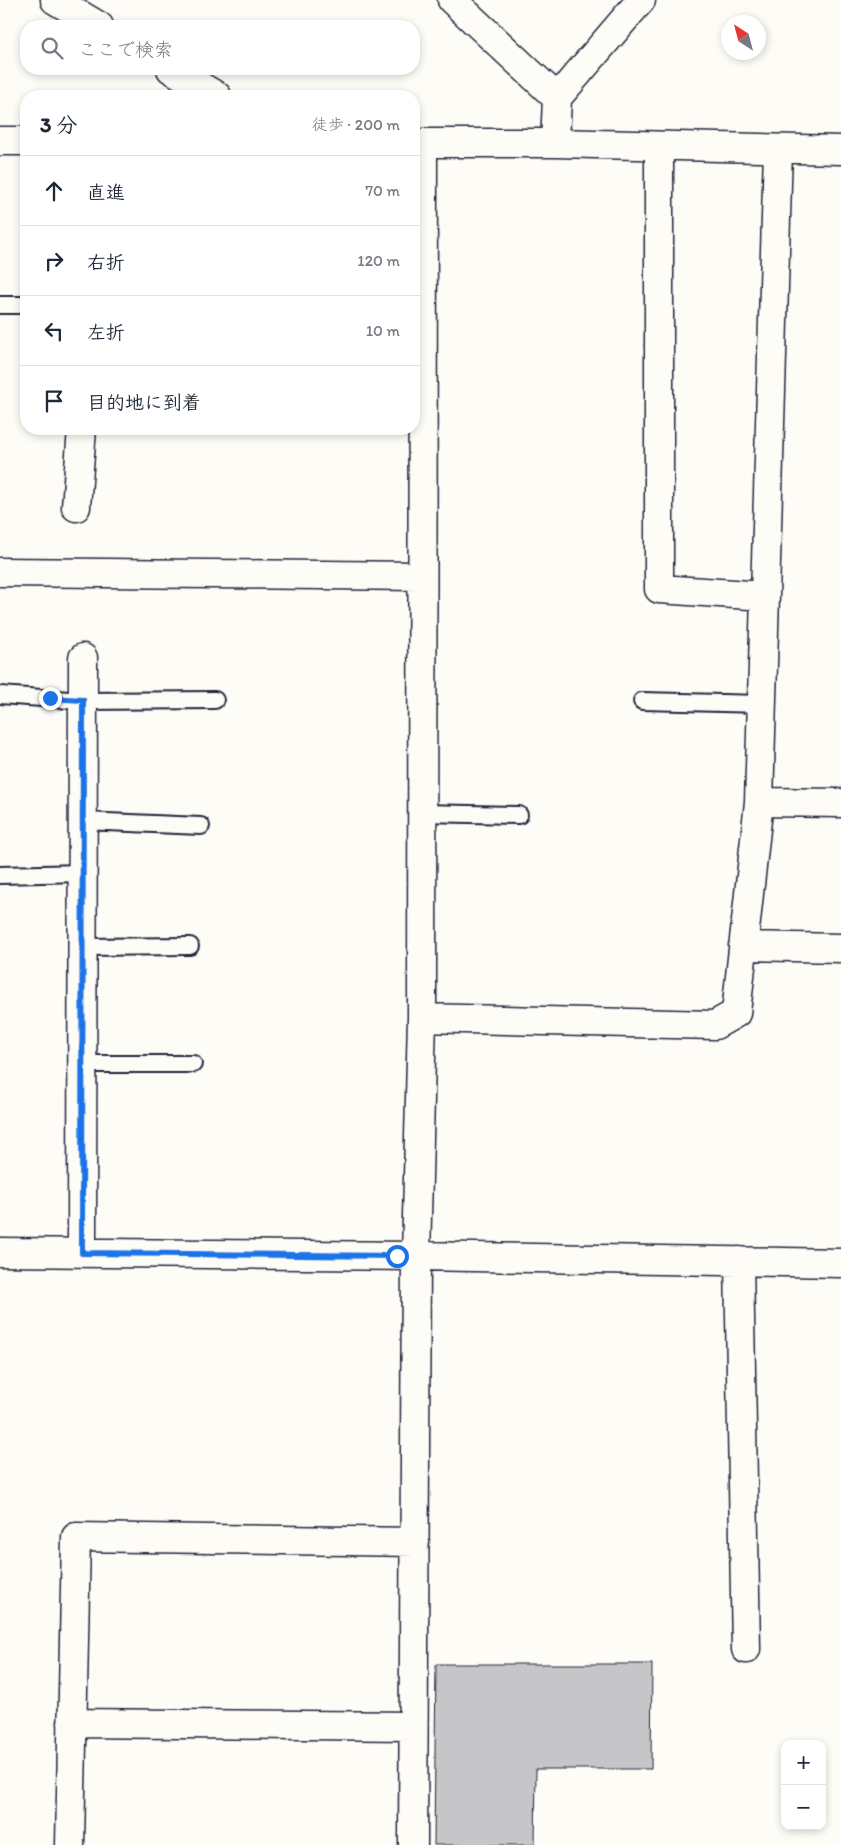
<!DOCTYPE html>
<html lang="ja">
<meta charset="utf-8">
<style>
body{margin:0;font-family:Itim,"Klee One",sans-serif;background:#f2f2f3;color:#1f2937}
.controls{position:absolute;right:15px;bottom:15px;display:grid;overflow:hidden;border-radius:10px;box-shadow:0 2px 8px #0003}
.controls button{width:45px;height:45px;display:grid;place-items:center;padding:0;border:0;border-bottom:1px solid #e0e1e3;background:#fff;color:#1f2937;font:25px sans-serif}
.compass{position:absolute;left:721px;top:15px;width:45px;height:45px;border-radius:50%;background:#fff;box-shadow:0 2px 8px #0003;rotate:324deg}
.stop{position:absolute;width:15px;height:15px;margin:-11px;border:4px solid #1a73e8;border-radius:50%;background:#fff}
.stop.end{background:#1a73e8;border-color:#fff;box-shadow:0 1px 5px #0008}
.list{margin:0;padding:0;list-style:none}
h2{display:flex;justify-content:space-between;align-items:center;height:65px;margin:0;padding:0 20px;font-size:21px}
h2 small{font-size:16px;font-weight:400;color:#747a83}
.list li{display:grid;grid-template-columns:32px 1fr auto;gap:15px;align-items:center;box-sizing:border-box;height:70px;padding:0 20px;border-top:1px solid #e0e1e3}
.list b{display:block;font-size:19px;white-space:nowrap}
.list em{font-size:16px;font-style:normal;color:#747a83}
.icon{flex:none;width:28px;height:28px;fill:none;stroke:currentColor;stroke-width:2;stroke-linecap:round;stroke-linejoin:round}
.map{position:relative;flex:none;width:841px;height:1845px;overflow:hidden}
.search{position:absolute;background:#fff;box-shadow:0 2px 8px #0003;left:20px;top:20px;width:400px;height:55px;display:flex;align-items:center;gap:12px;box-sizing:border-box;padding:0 18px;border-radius:20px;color:#747a83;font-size:19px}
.panel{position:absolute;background:#fff;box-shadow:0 2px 8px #0003;left:20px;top:90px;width:400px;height:345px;border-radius:20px}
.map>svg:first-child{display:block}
</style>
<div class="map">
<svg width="841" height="1845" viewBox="0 0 841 1845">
<rect width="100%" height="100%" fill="#fdfcf7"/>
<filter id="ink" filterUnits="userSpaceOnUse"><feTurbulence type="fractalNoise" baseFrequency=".02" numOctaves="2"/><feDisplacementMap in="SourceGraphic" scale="10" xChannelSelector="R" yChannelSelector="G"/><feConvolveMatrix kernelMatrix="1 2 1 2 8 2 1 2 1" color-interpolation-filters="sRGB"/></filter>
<g filter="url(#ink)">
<path fill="#c6c6c8" stroke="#22223b" d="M436,1664h216l-1,105h-115l-1,76h-101z"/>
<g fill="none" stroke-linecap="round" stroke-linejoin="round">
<g stroke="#22223b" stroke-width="20">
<path id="lane" d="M0,305h26
M0,695l83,6 132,-1
M642,701l120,3
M421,813l98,2
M83,821l118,5
M0,875l83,-2
M82,947l108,-1
M82,1064h111"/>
</g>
<g stroke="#22223b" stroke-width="31">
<path id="street" d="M55,0l44,26
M452,0l105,98
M171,69l46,27
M0,141h26
M414,143h141l286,7
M555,143l2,-45 84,-98
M659,146v443l106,7
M76,507l6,-78
M0,572l422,4
M759,802l82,1
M743,946l98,2
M422,1018l293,7 21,-12 23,-211 19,-653
M0,1252l416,4 425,7
M82,1253l1,-595
M739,1261l7,388
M72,1723l341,3
M70,1845l6,-308 339,5
M413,1845l3,-589 6,-238 1,-875"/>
</g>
<use href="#lane" stroke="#fdfcf7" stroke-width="16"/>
<use href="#street" stroke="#fdfcf7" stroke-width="28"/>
</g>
</g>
<g fill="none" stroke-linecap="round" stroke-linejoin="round" filter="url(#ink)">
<path stroke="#1a73e8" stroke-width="6" d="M50,698l33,2 -1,553 315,3"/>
</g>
</svg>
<div class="controls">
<button>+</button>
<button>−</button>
</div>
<svg class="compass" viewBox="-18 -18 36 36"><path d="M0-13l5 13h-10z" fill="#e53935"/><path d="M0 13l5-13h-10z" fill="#747a83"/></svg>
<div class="stop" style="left:397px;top:1256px"></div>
<div class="stop end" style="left:50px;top:698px"></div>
<div class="search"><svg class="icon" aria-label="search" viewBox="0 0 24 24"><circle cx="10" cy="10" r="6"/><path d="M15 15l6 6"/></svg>ここで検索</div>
<section class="panel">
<h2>3 分<small>徒歩 · 200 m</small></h2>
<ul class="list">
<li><svg class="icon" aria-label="ahead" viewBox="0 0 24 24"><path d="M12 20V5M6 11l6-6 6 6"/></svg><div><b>直進</b></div><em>70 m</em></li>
<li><svg class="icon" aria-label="right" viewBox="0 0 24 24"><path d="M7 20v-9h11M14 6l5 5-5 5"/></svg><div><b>右折</b></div><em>120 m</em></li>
<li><svg class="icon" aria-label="left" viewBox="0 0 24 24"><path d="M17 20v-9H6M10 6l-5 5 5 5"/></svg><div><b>左折</b></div><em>10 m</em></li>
<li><svg class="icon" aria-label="arrive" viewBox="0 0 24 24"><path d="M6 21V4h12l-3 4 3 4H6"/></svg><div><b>目的地に到着</b></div></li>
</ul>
</section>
</div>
